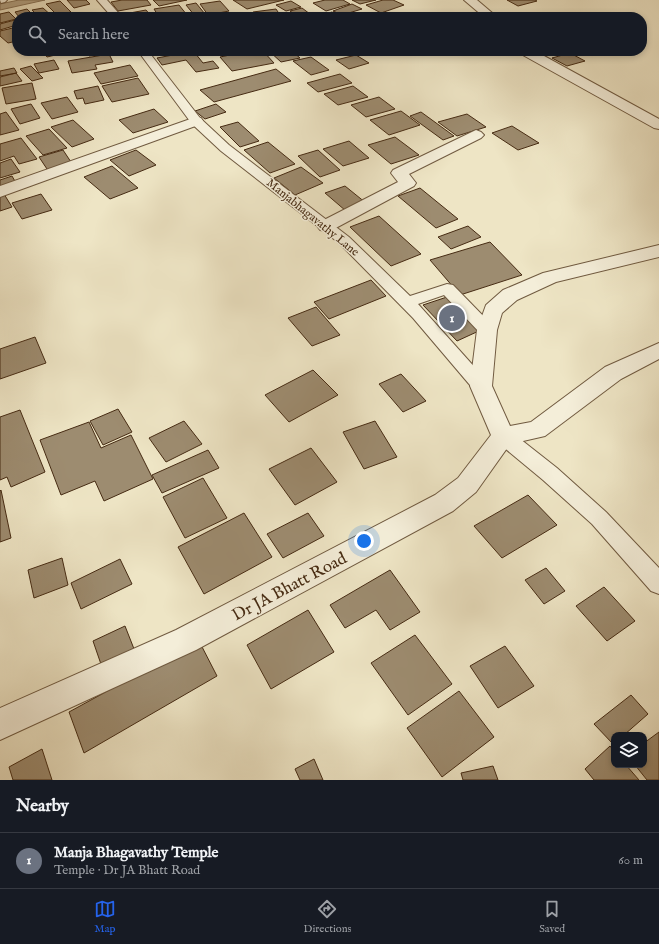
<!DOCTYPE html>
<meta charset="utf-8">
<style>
body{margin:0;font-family:"IM FELL English",serif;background:#242831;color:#f1f3f6}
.controls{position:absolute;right:12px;bottom:12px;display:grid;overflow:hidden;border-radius:8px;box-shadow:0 2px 6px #0003}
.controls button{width:36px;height:36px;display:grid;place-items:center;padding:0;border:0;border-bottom:1px solid #363941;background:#171b24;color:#f1f3f6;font:20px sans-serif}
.you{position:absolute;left:364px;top:541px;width:14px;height:14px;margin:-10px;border:3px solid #fff;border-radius:50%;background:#1a73e8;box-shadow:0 0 0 6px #1a73e833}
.badge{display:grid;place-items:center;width:26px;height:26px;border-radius:50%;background:#2563eb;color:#fff;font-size:13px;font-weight:700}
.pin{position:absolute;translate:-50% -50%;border:2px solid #fff;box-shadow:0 1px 4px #0006}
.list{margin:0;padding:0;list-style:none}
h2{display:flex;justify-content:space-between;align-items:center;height:52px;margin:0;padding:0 16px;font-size:17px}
h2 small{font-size:13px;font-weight:400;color:#9ea1a6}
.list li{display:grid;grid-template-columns:26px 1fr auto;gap:12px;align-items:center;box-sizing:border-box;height:56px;padding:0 16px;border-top:1px solid #363941}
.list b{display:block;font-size:15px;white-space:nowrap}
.list p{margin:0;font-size:13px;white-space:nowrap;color:#9ea1a6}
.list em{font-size:13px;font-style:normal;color:#9ea1a6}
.icon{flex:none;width:22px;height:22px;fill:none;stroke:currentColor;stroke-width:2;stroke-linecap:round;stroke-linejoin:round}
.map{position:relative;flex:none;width:659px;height:780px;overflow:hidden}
.search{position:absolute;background:#171b24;box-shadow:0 2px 6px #0003;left:12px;right:12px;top:12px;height:44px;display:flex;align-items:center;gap:10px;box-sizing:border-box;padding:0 14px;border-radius:16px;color:#9ea1a6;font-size:15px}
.sheet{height:108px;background:#171b24}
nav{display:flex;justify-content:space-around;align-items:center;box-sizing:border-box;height:56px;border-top:1px solid #363941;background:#171b24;font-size:11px;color:#9ea1a6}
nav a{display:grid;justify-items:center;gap:2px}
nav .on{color:#2563eb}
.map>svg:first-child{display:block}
</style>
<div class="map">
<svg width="659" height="780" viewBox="0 0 659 780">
<rect width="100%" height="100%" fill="#eee5c5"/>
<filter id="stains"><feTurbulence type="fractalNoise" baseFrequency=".005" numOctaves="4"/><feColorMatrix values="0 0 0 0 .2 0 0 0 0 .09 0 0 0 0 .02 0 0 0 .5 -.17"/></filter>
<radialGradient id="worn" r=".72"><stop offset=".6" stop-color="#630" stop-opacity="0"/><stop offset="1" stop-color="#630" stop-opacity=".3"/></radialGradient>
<path fill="#b5a688" stroke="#897559" d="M19,0h26l-45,10v-6z"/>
<path fill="#9d8c70" stroke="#462b13" d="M67,0h19l4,4 -16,4z
M122,0h25l4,5 -33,6 -7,-9z
M153,0h34l-28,6z
M233,0h51l-37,9z
M325,0h18l7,4 -24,7 -13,-8z
M352,0h24l-16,4z
M383,0h10l11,5 -23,8 -15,-8z
M507,0h28l2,1 -19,5z
M60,1l11,11 -14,3 -11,-11z
M220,1l9,10 -21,4 -8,-11z
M291,1l10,6 -15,4 -10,-6z
M196,3l9,11 -10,2 -9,-11z
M352,4l10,5 -20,6 -9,-4z
M179,5l8,10 -28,2 -5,-8z
M43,8l10,9h-14l-7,-7z
M302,8l8,6 -12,3 -8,-6z
M27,9l8,8h-16l-4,-5z
M276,9l4,6 -24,2 -3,-5z
M146,10l6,7h-32l-1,-2z
M9,12l7,7 -16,4v-9z
M332,12l8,5h-14l-4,-2z
M15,20l2,5 -17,5v-6z
M17,27v14l-9,2 -8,-7v-5z
M42,51h30l-25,6z
M87,51h34l-32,5z
M176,51h24l1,1 -6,1 8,10 10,-2 6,7 -23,4 -10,-12 -24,5 -5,-7 21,-4z
M250,51h13l11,12 -42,8 -12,-14z
M269,51h23l8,7 -19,4z
M570,53l15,8 -18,5 -15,-8z
M109,54l4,8 -18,3 2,4 -25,4 -4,-12z
M356,55l13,8 -20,6 -13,-9z
M311,57l18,13 -18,5 -18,-14z
M54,60l5,9 -20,4 -5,-9z
M130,65l8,11 -37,8 -7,-11z
M31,66l12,12 -11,3 -12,-12z
M14,68l3,5 -17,3v-5z
M276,69l15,12 -77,21 -14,-12z
M16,73l6,8 -22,5v-9z
M340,74l12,9 -34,9 -11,-9z
M138,78l11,16 -37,8 -10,-16z
M32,83l4,16 -30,5 -4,-16z
M98,86l6,14 -19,4 -2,-6 -6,1 -3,-8z
M353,86l15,11 -30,8 -14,-11z
M67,97l11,15 -26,7 -11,-16z
M379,97l16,12 -29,8 -15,-12z
M31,104l9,14 -20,6 -9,-15z
M216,104l10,8 -21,7 -10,-8z
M154,109l14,13 -35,11 -14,-13z
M401,111l19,14 -31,10 -19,-15z
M6,112l13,18 -19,5v-21z
M421,112l33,24 -11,4 -33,-24z
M467,114l19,13 -29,9 -19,-14z
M73,120l21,19 -22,8 -21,-20z
M238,122l21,19 -19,6 -20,-20z
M512,126l27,17 -21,7 -26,-17z
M49,129l18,19 -24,7 -17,-19z
M395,137l24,18 -28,9 -23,-19z
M21,138l16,21 -18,5 -5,-8 -14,5v-17z
M349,141l20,17 -26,8 -20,-17z
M268,142l27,22 -25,9 -26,-23z
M63,150l10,15 -24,7 -10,-15z
M136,150l20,15 -27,11 -19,-16z
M318,150l22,20 -20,7 -22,-21z
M11,159l9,13 -20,6v-15z
M112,166l26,22 -28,11 -26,-22z
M301,167l22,16 -28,12 -21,-17z
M12,176l4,7 -16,5v-8z
M345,186l21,17 -20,8 -21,-18z
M420,188l38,31 -22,9 -38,-32z
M4,194l8,13 -12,4v-16z
M41,194l11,16 -30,9 -10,-16z
M379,216l42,38 -30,12 -41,-39z
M468,226l13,11 -30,12 -13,-12z
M490,242l32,33 -62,20 -30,-35z
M371,280l15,16 -57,23 -15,-17z
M447,297l34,33 -24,11 -34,-36z
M316,307l24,28 -28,11 -24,-28z
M35,337l11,26 -46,16v-30z
M313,370l25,25 -49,27 -24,-27z
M401,374l25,27 -23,11 -24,-28z
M118,409l14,23 -29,13 -13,-24z
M20,410l25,62 -34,15 -4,-10 -7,3v-63z
M184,421l18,23 -36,18 -17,-24z
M375,421l22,36 -33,12 -21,-37z
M89,422l12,26 30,-13 22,44 -49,22 -9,-20 -34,14 -21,-55z
M311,448l26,34 -42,23 -26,-36z
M208,450l11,18 -57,25 -10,-18z
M203,478l24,40 -42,20 -22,-41z
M1,490l10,48 -11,4v-51z
M528,495l29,30 -55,33 -28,-32z
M244,513l28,44 -68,37 -26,-47z
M308,513l16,23 -41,22 -16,-24z
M62,558l6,27 -34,13 -6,-28z
M120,559l12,25 -51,25 -10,-26z
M546,568l19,23 -21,13 -19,-24z
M390,570l30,42 -30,18 -14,-20 -31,18 -15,-23z
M604,587l31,34 -28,20 -31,-35z
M308,610l26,42 -63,37 -24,-44z
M125,626l11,28 -33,16 -10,-29z
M415,635l37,49 -44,31 -37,-52z
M199,641l18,35 -133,77 -15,-41z
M505,646l29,40 -36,22 -28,-42z
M459,691l35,46 -52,40 -35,-49z
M631,695l17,19 -24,21h-10l-1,9 -19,-20z
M659,732v48h-12l-12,-15h9v-22z
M610,746l4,5v14h12l13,15h-45l-9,-11z
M42,749l10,31h-39l-4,-13z
M314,759l9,21h-23l-5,-11z
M493,766l5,14h-35l-2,-7z"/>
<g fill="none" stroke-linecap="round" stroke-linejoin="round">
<g stroke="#705a40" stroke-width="2">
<path id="service" d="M97,0h10l15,17h-10z
M138,51h10l52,67 29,27 120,92 61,59 37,-12 6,1 40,41 2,4 -2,4 -6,2 -6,-2 -37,-39 -26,9 69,77 3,5 -3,5 -6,2 -6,-2 -62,-73 -74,-75 -118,-92 -29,-27z
M503,429l7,2 47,37 49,44 53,56v26l-8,-3 -59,-67 -49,-44 -47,-39 -3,-5 3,-5z"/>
</g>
<g stroke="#705a40" stroke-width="2">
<path id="minor" d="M0,0h7l-2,2 -4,1z
M464,0h13l20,17h-13z
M520,51h15l124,68v10l-5,-1 -133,-74z
M196,117l5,1 2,3 -2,3 -201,73v-11z
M476,130l5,2 3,3 -3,3 -72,36 7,9 -2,3 -82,44 -6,1 -6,-1 -3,-4 3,-4 78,-40 -7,-9 2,-3z
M659,245v12l-103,25 -39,18 -15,13 -5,17 -5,56 18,40 21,-4 74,-55 54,-24v16l-38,20 -76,57 -35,8 -34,48 -23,19 -257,139 -196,90v-32l176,-78 259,-135 23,-17 33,-43 -21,-49 7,-56 9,-25 17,-15 40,-17z"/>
</g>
<use href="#service" fill="#f4eed9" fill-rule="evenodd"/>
<use href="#minor" fill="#f4eed9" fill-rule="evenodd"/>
</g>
<g text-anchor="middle" stroke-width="3" stroke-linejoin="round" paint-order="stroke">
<g font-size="12" fill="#462b13" stroke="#f4eed9">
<text transform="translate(313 217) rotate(39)" y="4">Manjabhagavathy Lane</text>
</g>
<g font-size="17" fill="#462b13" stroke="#f4eed9">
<text transform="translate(289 586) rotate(-28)" y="6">Dr JA Bhatt Road</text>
</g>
</g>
<rect width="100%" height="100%" filter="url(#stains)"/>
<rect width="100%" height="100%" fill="url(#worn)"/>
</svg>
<div class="controls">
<button><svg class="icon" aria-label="layers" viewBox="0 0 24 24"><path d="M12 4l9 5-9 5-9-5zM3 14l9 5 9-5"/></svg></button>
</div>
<div class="you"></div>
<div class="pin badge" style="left:452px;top:318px;background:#6b7280">1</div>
<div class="search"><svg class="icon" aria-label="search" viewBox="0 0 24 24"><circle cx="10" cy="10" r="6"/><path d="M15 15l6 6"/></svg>Search here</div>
</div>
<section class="sheet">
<h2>Nearby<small></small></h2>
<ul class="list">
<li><span class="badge" style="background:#6b7280">1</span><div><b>Manja Bhagavathy Temple</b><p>Temple · Dr JA Bhatt Road</p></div><em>60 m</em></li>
</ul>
</section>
<nav>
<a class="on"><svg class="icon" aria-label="map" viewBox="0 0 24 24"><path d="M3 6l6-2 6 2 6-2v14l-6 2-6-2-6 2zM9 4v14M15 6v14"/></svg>Map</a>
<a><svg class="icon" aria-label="directions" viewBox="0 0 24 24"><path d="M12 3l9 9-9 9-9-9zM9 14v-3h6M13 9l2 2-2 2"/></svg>Directions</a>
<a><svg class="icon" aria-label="saved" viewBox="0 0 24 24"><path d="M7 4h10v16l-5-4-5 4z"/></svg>Saved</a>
</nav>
